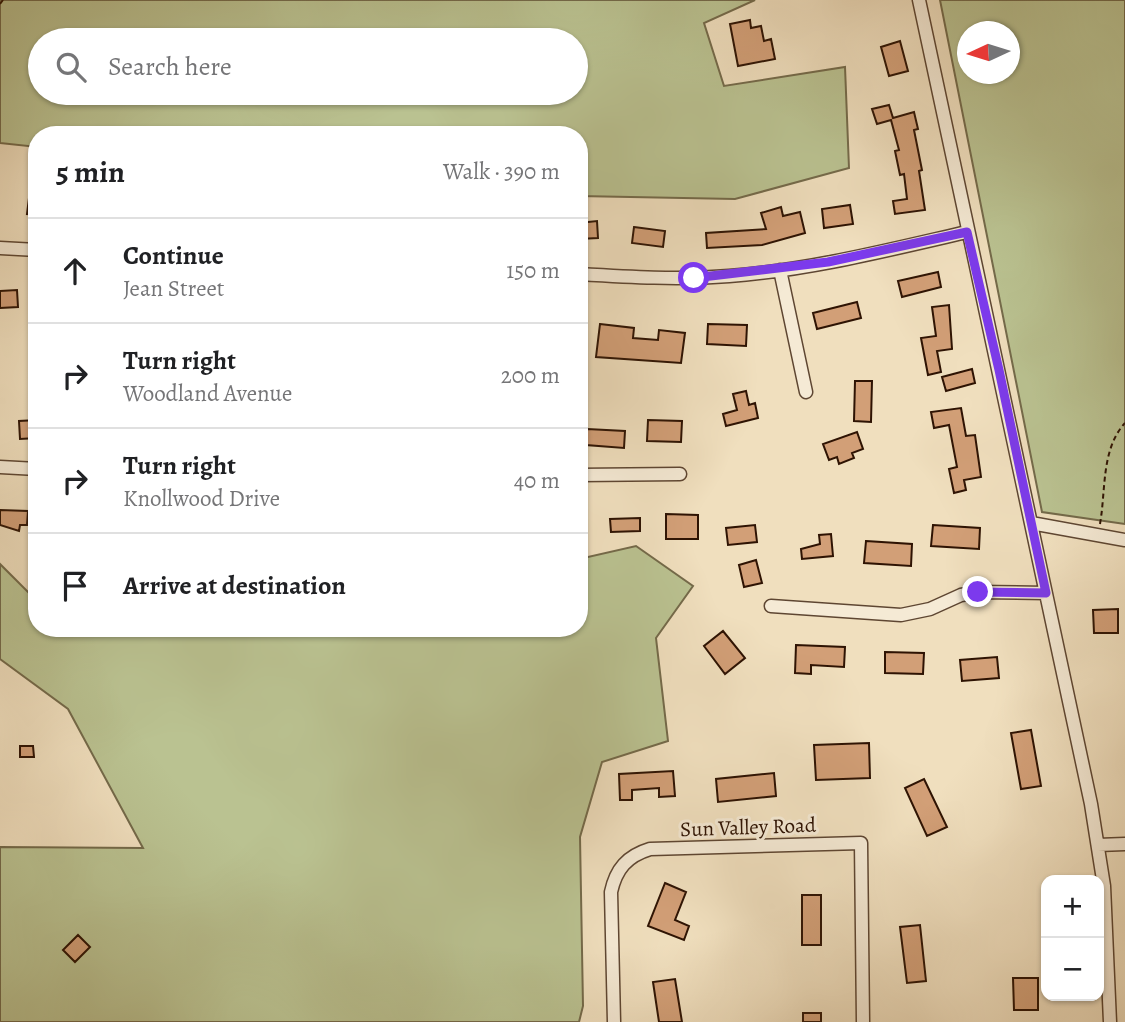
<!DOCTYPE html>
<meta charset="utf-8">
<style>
body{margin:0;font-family:Alegreya,serif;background:#f2f2f2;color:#202124}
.controls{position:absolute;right:21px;bottom:21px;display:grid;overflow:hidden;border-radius:14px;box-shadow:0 2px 5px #0004}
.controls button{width:63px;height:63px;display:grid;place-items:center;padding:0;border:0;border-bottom:2px solid #e0e0e0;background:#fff;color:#202124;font:35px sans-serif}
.compass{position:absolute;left:957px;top:21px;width:63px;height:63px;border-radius:50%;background:#fff;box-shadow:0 2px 5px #0004;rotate:266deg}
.stop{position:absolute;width:21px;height:21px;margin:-16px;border:5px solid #7c3aed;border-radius:50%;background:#fff}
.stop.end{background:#7c3aed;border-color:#fff;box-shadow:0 2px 7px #0008}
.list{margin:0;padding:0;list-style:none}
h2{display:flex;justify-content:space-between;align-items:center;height:91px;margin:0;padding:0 28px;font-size:30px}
h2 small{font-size:23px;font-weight:400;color:#757577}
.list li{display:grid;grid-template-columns:46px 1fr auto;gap:21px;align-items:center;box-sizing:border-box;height:105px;padding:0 28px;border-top:2px solid #e0e0e0}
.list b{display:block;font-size:26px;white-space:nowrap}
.list p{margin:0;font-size:23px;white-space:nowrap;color:#757577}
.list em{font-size:23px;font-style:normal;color:#757577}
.icon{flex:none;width:38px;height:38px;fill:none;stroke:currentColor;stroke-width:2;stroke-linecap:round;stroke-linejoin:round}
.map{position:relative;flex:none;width:1125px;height:1022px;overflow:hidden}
.search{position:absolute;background:#fff;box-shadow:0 2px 5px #0004;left:28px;top:28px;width:560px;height:77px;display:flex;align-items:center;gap:18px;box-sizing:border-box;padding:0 24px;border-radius:38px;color:#757577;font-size:26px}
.panel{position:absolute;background:#fff;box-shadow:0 2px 5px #0004;left:28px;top:126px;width:560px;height:511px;border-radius:28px}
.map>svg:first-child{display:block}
</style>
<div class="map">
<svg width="1125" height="1022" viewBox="0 0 1125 1022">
<rect width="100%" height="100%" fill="#f0dfbe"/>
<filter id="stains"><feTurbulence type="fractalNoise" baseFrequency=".00286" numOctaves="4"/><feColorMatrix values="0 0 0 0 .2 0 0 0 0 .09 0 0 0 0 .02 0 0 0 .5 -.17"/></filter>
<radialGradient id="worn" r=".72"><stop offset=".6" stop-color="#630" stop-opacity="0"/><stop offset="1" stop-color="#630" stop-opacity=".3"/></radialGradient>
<path fill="#bac291" stroke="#746a4a" stroke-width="2" fill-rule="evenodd" d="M0,0h755l-51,23 20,63 121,-19 4,101 -114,31 -156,-3v-61h-542v12l-37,-4zM576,40v53h-536v-53z
M940,0h185v524l-83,-12zM968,32h42v42h-42z
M636,546l57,40 -37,52 12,103 -66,21 -22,75 3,169 -4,16h-579v-175l143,1 -75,-139 -68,-50v-95l30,30h7v34h542v-69z"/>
<path fill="#d29f77" stroke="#2e1303" stroke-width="2" d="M750,20l1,8 10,-2 3,15 7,-2 4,20 -37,7 -8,-42z
M900,41l8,30 -19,5 -8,-29z
M889,105l4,13 21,-6 4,17 -4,1 8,40 -3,1 6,39 -30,4 -2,-13 14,-2 -3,-25 -4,1 -5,-24 4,-1 -8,-30 -14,4 -5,-15z
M31,182h6v33l-10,-1z
M850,205l3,19 -29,4 -2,-19z
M781,207l2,9 17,-4 5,21 -43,12 -55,3 -1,-15 60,-4 -5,-16z
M597,221l1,17 -19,1v-16z
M634,227l31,4 -2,16 -31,-4z
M938,272l3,15 -39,10 -4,-16z
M17,290l1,17 -18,1v-17z
M857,302l4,16 -44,11 -4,-16z
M949,305l3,44 -15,2 4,21 -13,3 -7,-37 15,-2 -4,-29z
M600,324l34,4 -1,10 25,2 1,-10 26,3 -4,30 -85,-6z
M708,324l39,1 -1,21 -39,-2z
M972,369l3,14 -29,8 -4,-14z
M855,381h17l-1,41 -17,-1z
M746,391l3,14 6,-2 3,15 -32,8 -3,-12 14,-4 -4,-16z
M961,408l5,28 9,-1 6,42 -17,3 2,10 -12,3 -5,-24 8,-2 -8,-42 -15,3 -3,-16z
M37,420v18l-17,1 -1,-18z
M648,420l34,1 -1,21 -34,-1z
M587,429l38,2 -1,17 -38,-3z
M857,432l6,17 -11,4 2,5 -15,6 -2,-7 -8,3 -6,-16z
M0,510l28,1 -1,14h-7l-1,6 -19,-6z
M666,514l32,1v24h-32z
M640,518v13l-29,1 -1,-13z
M755,525l2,17 -29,3 -2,-17z
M933,525l47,3 -1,21 -48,-3z
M831,534l2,22 -31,3 -1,-10 19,-5 -1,-9z
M866,541l46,3 -1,22 -47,-3z
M756,560l6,23 -18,4 -5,-22z
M1118,609v24h-24l-1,-23z
M723,631l22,27 -20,16 -21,-28z
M796,645l49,2 -1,20 -33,-2v9l-16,-1z
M885,652l39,1 -1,21 -38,-1z
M997,657l2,21 -37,3 -2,-21z
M1031,730l10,56 -20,3 -10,-56z
M869,743l1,35 -54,2 -2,-35z
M20,746h13l1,11h-14z
M673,771l2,25 -16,1v-9l-27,2v10h-12l-1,-26z
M774,773l2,23 -58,6 -2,-23z
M924,779l23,48 -20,9 -22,-48z
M665,883l21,9 -11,28 14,6 -5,14 -36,-14z
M802,895h19v50h-19z
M920,925l6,56 -19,2 -7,-56z
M78,935l12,12 -15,15 -12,-12z
M1013,978h25v32h-24z
M675,979l7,43h-23l-6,-40z
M803,1013h18v9h-18z"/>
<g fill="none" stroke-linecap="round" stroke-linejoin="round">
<g stroke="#5e4632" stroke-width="15">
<path id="street" d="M919,0l172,804 13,82 6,136
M0,248l37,2
M780,270l26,122
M579,274c50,3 100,6 150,2 81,-6 159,-26 238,-44
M0,467l37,2
M579,475l101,-1
M1031,523l94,17
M771,606l130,9 29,-6 31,-14 17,-3 68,1
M1098,845l27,-1
M614,1022l-3,-130c5,-23 16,-36 39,-43l211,-6 2,179"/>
</g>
<path stroke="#2e1303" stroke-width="2" stroke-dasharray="5 3.5" stroke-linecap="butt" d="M0,4l3,-4
M1100,524c6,-34 1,-75 25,-101"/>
<use href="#street" stroke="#f5ead5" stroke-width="12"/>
</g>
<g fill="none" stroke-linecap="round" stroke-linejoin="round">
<path stroke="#7c3aed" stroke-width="9" d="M694,278l134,-16 139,-30 32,138 47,223 -68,-1"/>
</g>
<g text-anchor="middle" stroke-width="6" stroke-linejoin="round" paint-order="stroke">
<g font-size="21" fill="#2e1303" stroke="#f5ead5">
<text transform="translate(748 827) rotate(-2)" y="7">Sun Valley Road</text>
</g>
</g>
<rect width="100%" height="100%" filter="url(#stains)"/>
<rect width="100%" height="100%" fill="url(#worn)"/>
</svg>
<div class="controls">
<button>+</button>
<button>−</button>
</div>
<svg class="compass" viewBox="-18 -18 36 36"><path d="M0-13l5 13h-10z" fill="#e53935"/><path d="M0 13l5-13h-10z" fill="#757577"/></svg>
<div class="stop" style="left:694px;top:278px"></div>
<div class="stop end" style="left:978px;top:592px"></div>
<div class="search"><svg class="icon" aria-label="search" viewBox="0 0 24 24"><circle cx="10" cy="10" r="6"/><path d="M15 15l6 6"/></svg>Search here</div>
<section class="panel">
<h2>5 min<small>Walk · 390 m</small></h2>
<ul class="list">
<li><svg class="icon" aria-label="ahead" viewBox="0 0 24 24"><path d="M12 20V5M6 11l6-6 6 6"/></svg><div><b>Continue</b><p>Jean Street</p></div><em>150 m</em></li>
<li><svg class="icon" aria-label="right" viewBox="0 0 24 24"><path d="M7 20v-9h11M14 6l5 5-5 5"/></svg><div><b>Turn right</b><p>Woodland Avenue</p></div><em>200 m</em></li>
<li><svg class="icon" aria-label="right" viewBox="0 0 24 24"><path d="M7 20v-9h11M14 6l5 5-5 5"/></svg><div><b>Turn right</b><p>Knollwood Drive</p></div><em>40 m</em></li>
<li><svg class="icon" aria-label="arrive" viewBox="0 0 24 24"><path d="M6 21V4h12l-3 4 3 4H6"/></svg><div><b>Arrive at destination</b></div></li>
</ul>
</section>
</div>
